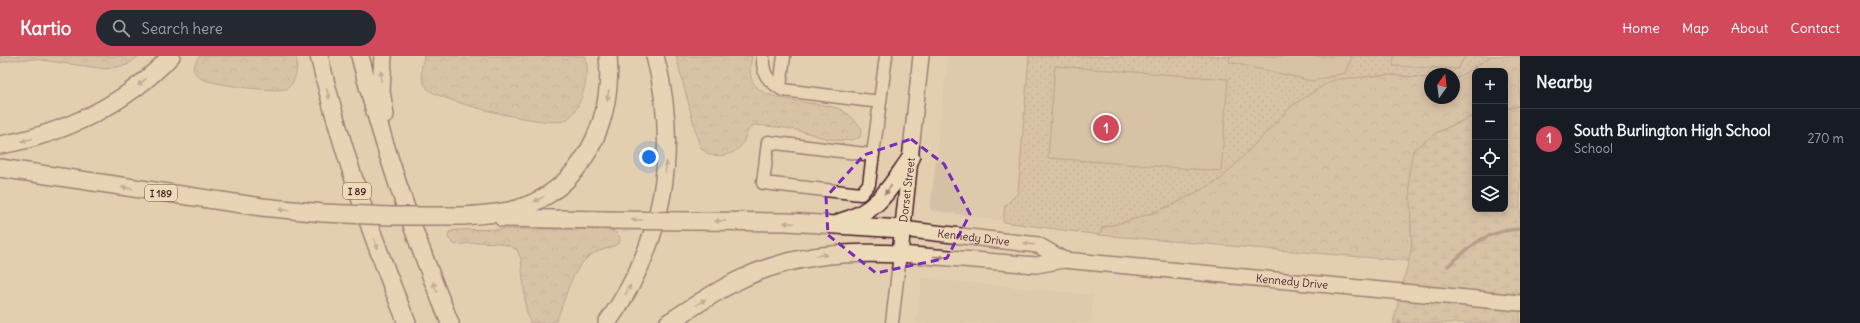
<!DOCTYPE html>
<meta charset="utf-8">
<style>
body{margin:0;font-family:Delius,sans-serif;background:#242831;color:#f1f3f6}
.controls{position:absolute;right:12px;top:12px;display:grid;overflow:hidden;border-radius:8px;box-shadow:0 2px 10px #0003}
.controls button{width:36px;height:36px;display:grid;place-items:center;padding:0;border:0;border-bottom:1px solid #363941;background:#171b24;color:#f1f3f6;font:20px sans-serif}
.compass{position:absolute;left:1424px;top:12px;width:36px;height:36px;border-radius:50%;background:#171b24;box-shadow:0 2px 10px #0003;rotate:14deg}
.you{position:absolute;left:649px;top:101px;width:14px;height:14px;margin:-10px;border:3px solid #fff;border-radius:50%;background:#1a73e8;box-shadow:0 0 0 6px #1a73e833}
.badge{display:grid;place-items:center;width:26px;height:26px;border-radius:50%;background:#d1495b;color:#fff;font-size:13px;font-weight:700}
.pin{position:absolute;translate:-50% -50%;border:2px solid #fff;box-shadow:0 1px 4px #0006}
.list{margin:0;padding:0;list-style:none}
h2{display:flex;justify-content:space-between;align-items:center;height:52px;margin:0;padding:0 16px;font-size:17px}
h2 small{font-size:13px;font-weight:400;color:#9ea1a6}
.list li{display:grid;grid-template-columns:26px 1fr auto;gap:12px;align-items:center;box-sizing:border-box;height:60px;padding:0 16px;border-top:1px solid #363941}
.list b{display:block;font-size:15px;white-space:nowrap}
.list p{margin:0;font-size:13px;white-space:nowrap;color:#9ea1a6}
.list em{font-size:13px;font-style:normal;color:#9ea1a6}
.icon{flex:none;width:22px;height:22px;fill:none;stroke:currentColor;stroke-width:2;stroke-linecap:round;stroke-linejoin:round}
.map{position:relative;flex:none;width:1520px;height:267px;overflow:hidden}
header{display:flex;align-items:center;gap:24px;box-sizing:border-box;height:56px;padding:0 20px;background:#d1495b;color:#fff}
header strong{font-size:19px}
nav{display:flex;gap:22px;margin-inline-start:auto;font-size:14px}
.search{width:280px;height:36px;background:#242831;display:flex;align-items:center;gap:10px;box-sizing:border-box;padding:0 14px;border-radius:22px;color:#9ea1a6;font-size:15px}
main{display:flex}
aside{flex:1;background:#171b24}
.map>svg:first-child{display:block}
</style>
<header>
<strong>Kartio</strong>
<div class="search"><svg class="icon" aria-label="search" viewBox="0 0 24 24"><circle cx="10" cy="10" r="6"/><path d="M15 15l6 6"/></svg>Search here</div>
<nav><a>Home</a><a>Map</a><a>About</a><a>Contact</a></nav>
</header>
<main>
<div class="map">
<svg width="1520" height="267" viewBox="0 0 1520 267">
<defs>
<pattern id="grass-dots" width="8" height="8" patternUnits="userSpaceOnUse"><rect width="8" height="8" fill="#cab199"/><path d="M2 2h.1M6 6h.1" fill="none" stroke="#a68f7d" stroke-width="1.8" stroke-linecap="round"/></pattern>
<pattern id="forest-crowns" width="20" height="18" patternUnits="userSpaceOnUse"><rect width="20" height="18" fill="#cab199"/><path d="M2 6a3 3 0 1 1 6 0M12 15a3 3 0 1 1 6 0" fill="none" stroke="#a68f7d"/></pattern>
<pattern id="wetland-marsh" width="20" height="14" patternUnits="userSpaceOnUse"><rect width="20" height="14" fill="#cab199"/><path d="M1 5h8M5 5V1M11 12h8M15 12V8" fill="none" stroke="#a68f7d"/></pattern>
</defs>
<rect width="100%" height="100%" fill="#e3cfb0"/>
<filter id="ink" filterUnits="userSpaceOnUse"><feTurbulence type="fractalNoise" baseFrequency=".025" numOctaves="2"/><feDisplacementMap in="SourceGraphic" scale="8" xChannelSelector="R" yChannelSelector="G"/><feConvolveMatrix kernelMatrix="1 2 1 2 8 2 1 2 1" color-interpolation-filters="sRGB"/></filter>
<g filter="url(#ink)">
<path fill="#d6c0a5" d="M948,0h544l-38,24v-6h-24v4l-42,-3 -286,153 -2,7 -170,-25z
M922,222l171,17 -2,28h-175z"/>
<path fill="url(#grass-dots)" stroke="#8a6862" d="M1029,0h463l-36,24h-2v-6h-24v4l-42,-3 -138,75 -29,29 -48,26 -35,13 -36,10 -2,7 -97,-13 2,-16 13,-13z"/>
<path fill="url(#forest-crowns)" stroke="#8a6862" d="M0,0h139l-12,9 -21,4 -72,-10 -22,1 -12,3z
M199,0h97c2,10 1,24 -8,32 -9,6 -75,-4 -86,-9 -5,-3 -8,-6 -9,-11z
M424,0h162c0,6 2,12 1,18 -2,15 -8,38 -21,46 -14,9 -130,-19 -139,-32 -8,-11 -6,-20 -3,-32z
M676,0h76c-1,7 -3,15 -1,21 5,26 65,24 86,31 11,4 18,12 25,21l-2,8c-20,10 -47,-4 -69,-8 -12,-2 -25,-3 -37,-4 -9,5 -8,16 -15,23 -8,8 -26,11 -35,3 -2,-1 -4,-5 -5,-7z
M1492,0h28v50l-15,3v-38h-30v44l-39,18 -27,40 3,74 -3,14 -309,-26 2,-7 36,-10 35,-13 48,-26 72,-74 36,-23 10,-3 49,-4 42,3v20h24v-18z
M507,173h96l11,2 6,6 -1,6c-9,6 -22,7 -31,14 -20,18 -22,44 -33,66h-25l-4,-14 -5,-50 -4,-9 -7,-4 -12,-3 -19,-1 -24,3 -7,-7 1,-6 7,-2z"/>
<path fill="url(#wetland-marsh)" stroke="#8a6862" d="M1520,50v217h-127l19,-76 -3,-74 4,-23 23,-17 39,-18v94h30v-100z"/>
<path fill="#cab199" stroke="#8a6862" d="M1230,0h122l-7,17 -33,8 -83,-19z
M1394,0h71l-7,13 -65,-3z
M1055,10l173,13 -7,92 -173,-13z"/>
<g fill="none" stroke-linecap="round" stroke-linejoin="round">
<path stroke="#82605c" stroke-width="3.5" d="M1448,210c24,-21 37,-35 72,-37
M1399,267l1,-1"/>
<g stroke="#4a1f2b" stroke-width="15">
<path id="minor" d="M763,0c-1,19 5,25 20,34l97,12 -11,82 -8,10 -98,-11 5,-41 105,13
M780,32l4,-32
M880,46l6,-46
M892,267l8,-69"/>
</g>
<g stroke="#4a1f2b" stroke-width="18">
<g id="major">
<path id="s1" d="M921,0l-21,198 136,11 28,-5 456,43"/>
<path id="s2" d="M902,173l136,16 26,15"/>
</g>
</g>
<g stroke="#4a1f2b" stroke-width="20">
<path id="highway" d="M319,0c22,91 52,180 88,267
M360,0c23,91 54,180 90,267
M383,0l-2,35 4,24
M0,89c64,-11 126,-41 171,-89
M0,112l262,39 61,6
M463,160c18,-1 36,-2 54,-7 66,-20 97,-89 91,-153
M503,162l100,2
M690,165l97,1 115,7
M841,166c37,-10 49,-35 70,-64
M607,267c57,-79 73,-173 48,-267
M668,267c23,-15 46,-31 71,-43 50,-25 105,-29 161,-26"/>
</g>
<use href="#minor" stroke="#eddab8" stroke-width="12"/>
<use href="#major" stroke="#eddab8" stroke-width="15"/>
<use href="#highway" stroke="#eddab8" stroke-width="17"/>
<g stroke="#4a1f2b" stroke-width="20" stroke-linecap="butt">
<path id="highway-bridge" d="M323,157l68,3h72
M603,164l87,1"/>
</g>
<use href="#highway-bridge" stroke="#eddab8" stroke-width="17"/>
</g>
<defs><path id="oneway-solid" d="M-6-.8H1V-3.2L6.5 0L1 3.2V.8H-6Z"/></defs>
<g fill="#9c7c72">
<use href="#oneway-solid" transform="translate(381 20) rotate(-89)"/>
<use href="#oneway-solid" transform="translate(142 26) rotate(141)"/>
<use href="#oneway-solid" transform="translate(328 38) rotate(75)"/>
<use href="#oneway-solid" transform="translate(608 39) rotate(98)"/>
<use href="#oneway-solid" transform="translate(27 84) rotate(166)"/>
<use href="#oneway-solid" transform="translate(666 111) rotate(-84)"/>
<use href="#oneway-solid" transform="translate(127 132) rotate(-172)"/>
<use href="#oneway-solid" transform="translate(888 134) rotate(127)"/>
<use href="#oneway-solid" transform="translate(539 143) rotate(151)"/>
<use href="#oneway-solid" transform="translate(284 154) rotate(-174)"/>
<use href="#oneway-solid" transform="translate(637 164) rotate(-179)"/>
<use href="#oneway-solid" transform="translate(720 165) rotate(-179)"/>
<use href="#oneway-solid" transform="translate(789 167) rotate(-178)"/>
<use href="#oneway-solid" transform="translate(376 188) rotate(70)"/>
<use href="#oneway-solid" transform="translate(1029 188) rotate(-172)"/>
<use href="#oneway-solid" transform="translate(822 199) rotate(-7)"/>
<use href="#oneway-solid" transform="translate(939 201) rotate(5)"/>
<use href="#oneway-solid" transform="translate(435 231) rotate(-112)"/>
<use href="#oneway-solid" transform="translate(628 234) rotate(-61)"/>
<use href="#oneway-solid" transform="translate(701 246) rotate(-32)"/>
</g>
</g>
<path d="M0 0H1520V267H0ZM911,83l33,25 26,50 -23,44 -71,15 -48,-38 -2,-38 38,-42z" fill="#e3cfb0" fill-opacity=".55" fill-rule="evenodd"/>
<path fill="none" stroke="#7b2cbf" stroke-width="3" stroke-dasharray="8 5" stroke-linejoin="round" d="M911,83l33,25 26,50 -23,44 -71,15 -48,-38 -2,-38 38,-42z"/>
<g text-anchor="middle" stroke-width="4" stroke-linejoin="round" paint-order="stroke">
<g fill="#eddab8" stroke="#7b5755" stroke-width="1">
<rect x="343" y="127" width="28" height="16" rx="3"/>
<rect x="145" y="129" width="32" height="16" rx="3"/>
</g>
<g font-size="10" font-weight="bold" fill="#4a1f2b">
<text x="357" y="139">I 89</text>
<text x="161" y="141">I 189</text>
</g>
<g font-size="11" fill="#4a1f2b" stroke="#eddab8">
<text transform="translate(907 134) rotate(-83)" y="4">Dorset Street</text>
<text dy="4" stroke="none"><textPath href="#s2" startOffset="72">Kennedy Drive</textPath></text>
<text dy="4" stroke="none"><textPath href="#s1" startOffset="593">Kennedy Drive</textPath></text>
</g>
</g>
</svg>
<div class="controls">
<button>+</button>
<button>−</button>
<button><svg class="icon" aria-label="locate" viewBox="0 0 24 24"><circle cx="12" cy="12" r="6"/><path d="M12 2v4M12 18v4M2 12h4M18 12h4"/></svg></button>
<button><svg class="icon" aria-label="layers" viewBox="0 0 24 24"><path d="M12 4l9 5-9 5-9-5zM3 14l9 5 9-5"/></svg></button>
</div>
<svg class="compass" viewBox="-18 -18 36 36"><path d="M0-13l5 13h-10z" fill="#e53935"/><path d="M0 13l5-13h-10z" fill="#9ea1a6"/></svg>
<div class="you"></div>
<div class="pin badge" style="left:1106px;top:72px">1</div>
</div>
<aside>
<h2>Nearby<small></small></h2>
<ul class="list">
<li><span class="badge">1</span><div><b>South Burlington High School</b><p>School</p></div><em>270 m</em></li>
</ul>
</aside>
</main>
